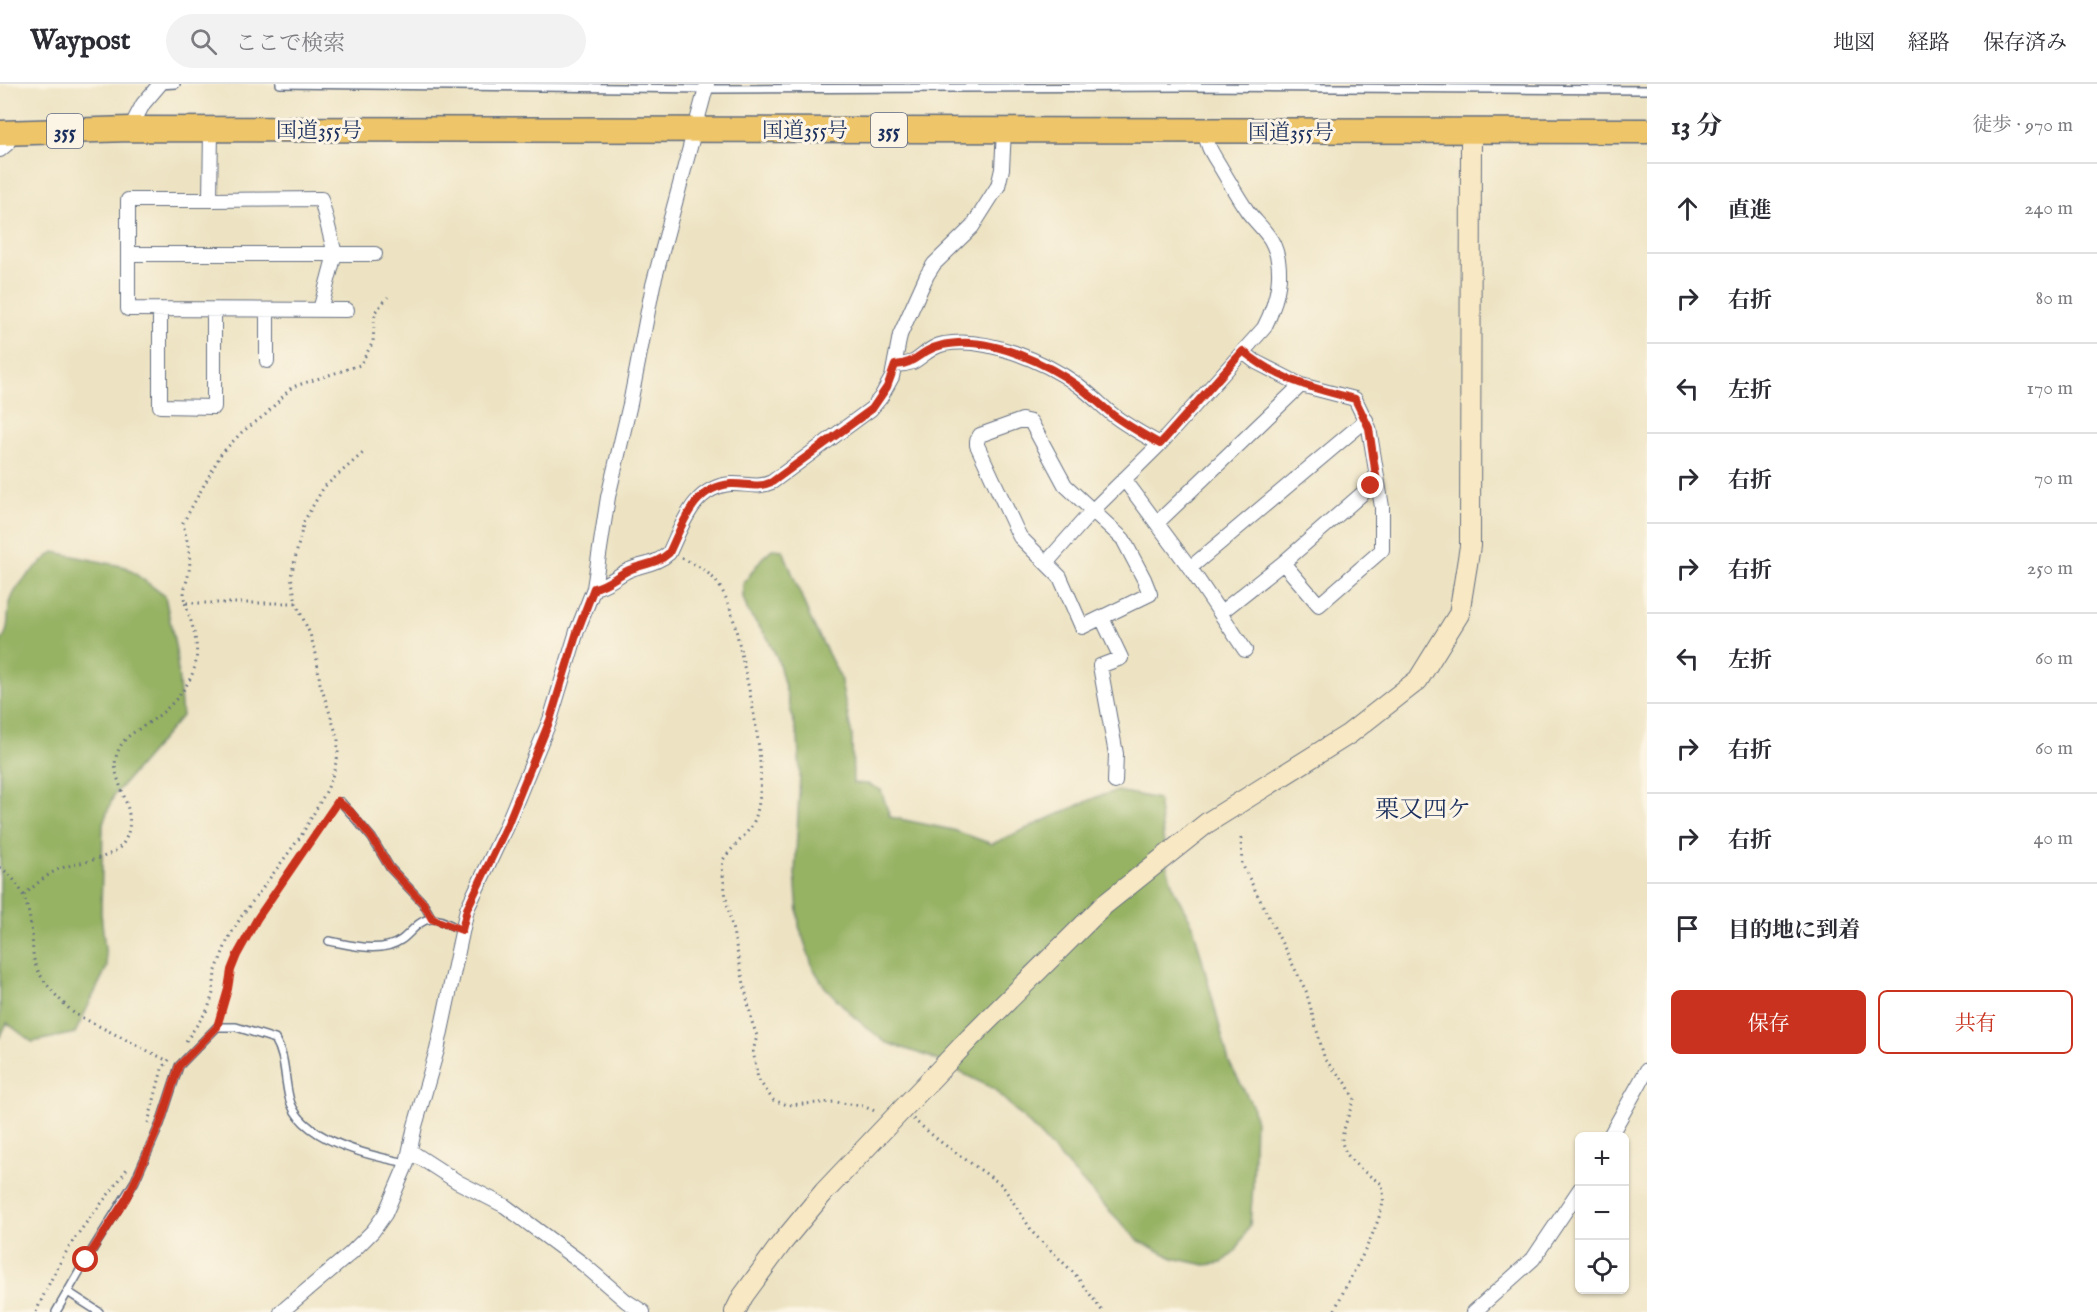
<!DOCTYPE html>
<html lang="ja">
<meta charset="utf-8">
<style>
body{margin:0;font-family:"IM FELL English","Noto Serif JP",serif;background:#f2f2f3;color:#2b2b33}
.controls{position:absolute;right:18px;bottom:18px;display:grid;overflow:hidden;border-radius:9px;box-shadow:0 2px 4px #0004}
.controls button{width:54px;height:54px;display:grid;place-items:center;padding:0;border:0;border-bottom:2px solid #e1e1e2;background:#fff;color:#2b2b33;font:30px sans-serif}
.stop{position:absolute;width:18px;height:18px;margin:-14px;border:4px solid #c8321e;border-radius:50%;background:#fff}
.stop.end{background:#c8321e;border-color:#fff;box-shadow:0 2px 6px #0008}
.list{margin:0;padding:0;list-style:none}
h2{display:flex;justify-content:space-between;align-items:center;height:78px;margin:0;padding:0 24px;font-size:26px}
h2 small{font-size:20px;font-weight:400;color:#7c7c81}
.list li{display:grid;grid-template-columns:39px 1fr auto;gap:18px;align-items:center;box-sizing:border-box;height:90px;padding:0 24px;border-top:2px solid #e1e1e2}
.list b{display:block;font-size:22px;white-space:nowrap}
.list em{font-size:20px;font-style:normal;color:#7c7c81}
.actions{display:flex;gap:12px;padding:18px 24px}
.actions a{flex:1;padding:14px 0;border:2px solid #c8321e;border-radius:9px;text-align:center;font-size:21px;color:#c8321e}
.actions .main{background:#c8321e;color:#fff}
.icon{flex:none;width:33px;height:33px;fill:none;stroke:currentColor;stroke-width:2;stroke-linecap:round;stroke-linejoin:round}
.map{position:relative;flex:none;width:1647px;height:1228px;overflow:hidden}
header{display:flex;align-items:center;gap:36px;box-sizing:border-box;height:84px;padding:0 30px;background:#fff;border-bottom:2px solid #e1e1e2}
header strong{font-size:28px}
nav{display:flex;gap:33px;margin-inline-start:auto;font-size:21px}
.search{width:420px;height:54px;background:#f2f2f3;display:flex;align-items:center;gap:15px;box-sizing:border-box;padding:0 21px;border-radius:33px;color:#7c7c81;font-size:22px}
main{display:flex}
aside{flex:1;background:#fff}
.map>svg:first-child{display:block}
</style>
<header>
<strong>Waypost</strong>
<div class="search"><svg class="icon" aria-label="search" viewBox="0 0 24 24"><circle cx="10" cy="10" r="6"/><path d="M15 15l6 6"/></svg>ここで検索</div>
<nav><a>地図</a><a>経路</a><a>保存済み</a></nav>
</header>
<main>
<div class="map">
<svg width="1647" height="1228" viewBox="0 0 1647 1228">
<rect width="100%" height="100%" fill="#fcf5e5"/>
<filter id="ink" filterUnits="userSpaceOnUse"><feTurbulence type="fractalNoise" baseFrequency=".0167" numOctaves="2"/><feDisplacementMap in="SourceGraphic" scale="12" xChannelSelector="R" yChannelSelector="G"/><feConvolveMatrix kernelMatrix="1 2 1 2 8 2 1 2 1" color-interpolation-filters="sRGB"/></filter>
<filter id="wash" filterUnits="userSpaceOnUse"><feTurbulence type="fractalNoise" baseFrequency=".008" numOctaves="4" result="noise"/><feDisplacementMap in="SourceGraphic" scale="24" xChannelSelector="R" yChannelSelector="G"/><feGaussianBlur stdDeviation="1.35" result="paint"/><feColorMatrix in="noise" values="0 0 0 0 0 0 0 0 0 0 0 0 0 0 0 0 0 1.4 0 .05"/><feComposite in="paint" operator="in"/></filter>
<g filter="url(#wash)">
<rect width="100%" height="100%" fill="#ede3c3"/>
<path fill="#96b264" stroke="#587061" stroke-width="1.5" d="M772,465l11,1 27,68 30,59 12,59 1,47 15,1 13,6 9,27 63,13 39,14 107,-48 19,-5 40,8 9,67 7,24 19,35 36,137 23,43 3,13 -2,67 -3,40 -14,26 -14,12 -17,2 -32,-7 -34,-17 -40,-41 -63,-69 -42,-42 -64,-32 -45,-15 -31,-25 -29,-30 -12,-19 -14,-42 -4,-52 5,-100 -2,-36 -20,-78 -11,-23 -19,-25 -5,-15v-13l19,-26z
M54,468l72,15 39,29 11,54 6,66 -68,79 -11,28 -2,90 6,54 -32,66 -43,9 -25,-19 -7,15v-395c11,-14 6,-24 10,-40 4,-18 30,-40 44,-51z"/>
</g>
<g filter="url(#ink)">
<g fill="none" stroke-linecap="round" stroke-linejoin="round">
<g stroke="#646e81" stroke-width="10">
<path id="lane" d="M280,0l426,5 480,-2 461,3
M158,1l18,-1
M341,718l31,36 18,30 33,35 9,16
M329,857c22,4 52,13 72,-1 10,-7 17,-20 30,-21 10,-1 21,8 31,11
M68,1208l31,20
M56,1228l30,-52 49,-79 25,-57 19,-58 38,-39h19l39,12c11,18 9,37 14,58 9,43 81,59 118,66"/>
</g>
<g stroke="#646e81" stroke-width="16">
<path id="street" d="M130,45l13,-25 17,-20
M211,46l-1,70h-82v109l219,1
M0,66l7,-6 5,-12
M210,116l111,-1 14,55 -15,56
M128,170h247
M160,225v97l54,1v-97
M1243,268l13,10 45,23
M267,277v-51
M895,281c5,0 12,-1 18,-3 11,-6 18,-16 31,-18 42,-8 100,17 134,41 12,9 23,20 35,30 14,11 31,20 47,29
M1022,336l9,2 34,63 58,54 21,40 6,15 -68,33 -22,-50 -40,-40 -4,-8 -39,-84v-4l3,-6z
M1124,395l66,89 55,82
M1157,439l144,-138 54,14 14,29 13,79v43l-63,55 -36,-42
M1047,478l45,-51 68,-67 104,-116c14,-27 22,-61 7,-88 -6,-10 -16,-19 -23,-28 -10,-14 -18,-29 -27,-44 -7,-12 -15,-22 -16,-37
M1190,484l176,-148
M594,504c14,-3 22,-12 35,-18 14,-6 28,-6 40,-17 14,-29 24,-66 62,-69 14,-1 26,5 41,-2l99,-73 10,-12 11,-20 8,-42 27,-60 7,-11 38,-37 26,-41 4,-17 2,-39
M1220,529l63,-50 88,-77 6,-3
M1102,534l19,40 -21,8 16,88 -1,28
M1610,1052l37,-66
M410,1067l48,31 47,24 78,58 43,37 17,11
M281,1228l70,-59 22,-22 12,-17 22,-51 8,-37 22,-76 30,-141 38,-80 45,-109 27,-89 17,-43 14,-91 22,-93 23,-119 54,-201
M1474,1228l59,-53 47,-70"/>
</g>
<g stroke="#646e81" stroke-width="22">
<path id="secondary" d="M735,1228l8,-16 38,-52 43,-52 146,-154 134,-133 103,-82 142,-89 69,-54 41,-66 11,-68 1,-413"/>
</g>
<g stroke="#646e81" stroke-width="27">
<path id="highway" d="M0,49l130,-4 1517,2"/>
</g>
<path stroke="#646e81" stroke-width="3" stroke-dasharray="1.5 4.5" stroke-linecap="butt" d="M682,474c14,7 27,13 36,26 14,20 18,46 23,69 10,45 28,118 15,163 -5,17 -23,29 -33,44l-1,7 4,31 26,124 5,14 -4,15 5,28 15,21 14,5 48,-3 28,4 14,6
M296,519h-111c-3,-14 2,-19 4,-32 3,-16 -3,-32 -6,-48l38,-69 21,-22 23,-17 27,-28 68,-22 13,-23 2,-30 13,-15
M1241,754l1,26 64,127 19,69 21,23 8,16c-3,9 -12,33 -12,41 1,19 26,35 40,44 1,6 2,13 1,19 -9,39 -34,73 -49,109
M0,783c24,18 29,39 32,68 1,10 0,19 3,28 4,16 27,40 40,51l91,46
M24,811c10,-9 21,-19 33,-25 19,-9 56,-9 67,-28 18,-31 -14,-59 -8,-85 6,-21 18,-24 34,-35 19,-13 42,-36 46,-61 3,-19 -5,-40 -11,-58
M220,933c6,-20 8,-43 17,-62 25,-52 63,-99 95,-147
M186,957l22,-32 5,-16 2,-20 13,-34 13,-22 60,-81 26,-46 6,-16 5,-19v-16l-18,-56 -4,-29 -6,-20 -14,-31 -5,-27 13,-55 20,-34 39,-34
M913,1035l29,24 60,42 32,49 40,39 29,39
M148,1039l14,-54 9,-12
M36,1228c12,-27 25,-54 42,-78 16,-23 35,-43 50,-67"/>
<use href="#lane" stroke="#fff" stroke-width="7"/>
<use href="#street" stroke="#fff" stroke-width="14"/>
<use href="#secondary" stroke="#f8e8c3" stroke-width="20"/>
<use href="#highway" stroke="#eec569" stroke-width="24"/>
</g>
</g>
<g fill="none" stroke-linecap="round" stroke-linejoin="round" filter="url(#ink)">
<path stroke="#c8321e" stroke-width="8" d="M86,1176l40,-61 9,-18 25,-57 19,-58 38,-39 11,-38 3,-19 6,-15 20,-36 81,-118 12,10 22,27 18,30 33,35 9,16 30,11 5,-21 39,-81 44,-108 27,-88 17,-44c14,-3 22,-12 35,-18 14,-6 28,-6 40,-17 14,-29 24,-66 62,-69 14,-1 26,5 41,-2l100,-73 15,-22 8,-22c16,-1 20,-7 32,-14 10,-6 20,-7 31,-8 38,-3 90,21 120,43 12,9 23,19 35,29 15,11 31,20 47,29l83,-93c35,29 69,37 112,48l14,29 8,55 -6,3"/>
</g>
<g text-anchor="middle" stroke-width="6" stroke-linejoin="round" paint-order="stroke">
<g fill="#fcf5e5" stroke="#5e6a86" stroke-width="1.5">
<rect x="871" y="29" width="36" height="34" rx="4.5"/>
<rect x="47" y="30" width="36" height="34" rx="4.5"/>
</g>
<g font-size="20" font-weight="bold" fill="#1b2f5e">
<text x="889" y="53">355</text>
<text x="65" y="54">355</text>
</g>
<g font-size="21" fill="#1b2f5e" stroke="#fcf5e5">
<text x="319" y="53">国道355号</text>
<text x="805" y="53">国道355号</text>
<text x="1291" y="55">国道355号</text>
</g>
<g font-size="24" fill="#1b2f5e" stroke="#fcf5e5">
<text x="1423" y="733">栗又四ケ</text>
</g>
</g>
</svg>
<div class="controls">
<button>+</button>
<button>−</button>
<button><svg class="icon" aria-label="locate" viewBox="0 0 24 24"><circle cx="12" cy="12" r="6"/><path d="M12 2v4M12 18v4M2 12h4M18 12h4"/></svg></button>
</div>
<div class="stop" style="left:86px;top:1176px"></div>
<div class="stop end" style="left:1371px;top:402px"></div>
</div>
<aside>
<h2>13 分<small>徒歩 · 970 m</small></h2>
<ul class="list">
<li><svg class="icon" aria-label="ahead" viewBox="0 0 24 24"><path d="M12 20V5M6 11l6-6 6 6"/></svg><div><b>直進</b></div><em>240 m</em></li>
<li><svg class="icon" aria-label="right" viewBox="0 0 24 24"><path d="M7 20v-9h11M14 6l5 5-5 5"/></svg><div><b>右折</b></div><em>80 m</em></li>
<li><svg class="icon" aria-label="left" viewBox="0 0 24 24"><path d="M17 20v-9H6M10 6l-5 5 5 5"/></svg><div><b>左折</b></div><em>170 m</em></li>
<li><svg class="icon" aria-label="right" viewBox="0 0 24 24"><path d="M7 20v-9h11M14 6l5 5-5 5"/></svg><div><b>右折</b></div><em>70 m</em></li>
<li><svg class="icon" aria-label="right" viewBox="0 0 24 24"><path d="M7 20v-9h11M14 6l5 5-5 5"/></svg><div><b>右折</b></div><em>250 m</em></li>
<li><svg class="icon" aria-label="left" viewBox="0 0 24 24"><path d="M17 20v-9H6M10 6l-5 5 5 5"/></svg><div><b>左折</b></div><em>60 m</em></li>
<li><svg class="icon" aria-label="right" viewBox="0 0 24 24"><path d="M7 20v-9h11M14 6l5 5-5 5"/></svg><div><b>右折</b></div><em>60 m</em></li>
<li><svg class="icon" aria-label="right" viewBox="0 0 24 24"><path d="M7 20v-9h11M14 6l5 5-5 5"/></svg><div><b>右折</b></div><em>40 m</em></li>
<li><svg class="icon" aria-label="arrive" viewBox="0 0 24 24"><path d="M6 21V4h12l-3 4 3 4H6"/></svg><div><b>目的地に到着</b></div></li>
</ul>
<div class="actions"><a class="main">保存</a><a>共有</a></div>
</aside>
</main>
